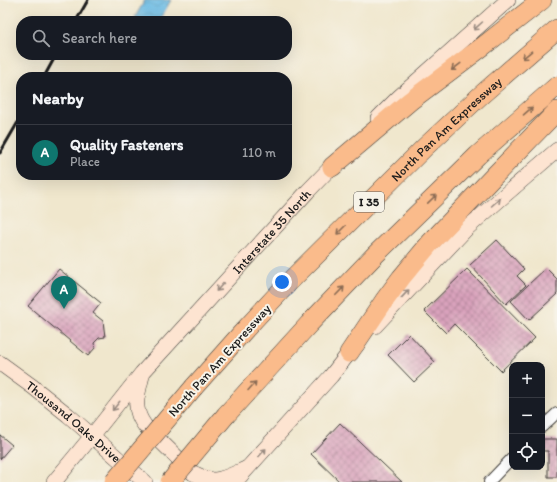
<!DOCTYPE html>
<meta charset="utf-8">
<style>
body{margin:0;font-family:Itim,sans-serif;background:#20242c;color:#f1f3f6}
.controls{position:absolute;right:12px;bottom:12px;display:grid;overflow:hidden;border-radius:8px;box-shadow:0 4px 16px #0002}
.controls button{width:36px;height:36px;display:grid;place-items:center;padding:0;border:0;border-bottom:1px solid #363941;background:#171b24;color:#f1f3f6;font:20px sans-serif}
.you{position:absolute;left:282px;top:282px;width:14px;height:14px;margin:-10px;border:3px solid #fff;border-radius:50%;background:#1a73e8;box-shadow:0 0 0 6px #1a73e833}
.badge{display:grid;place-items:center;width:26px;height:26px;border-radius:50%;background:#0f766e;color:#fff;font-size:13px;font-weight:700}
.pin{position:absolute;translate:-50% -33px;filter:drop-shadow(0 1px 2px #0008)}
.pin::after{content:'';position:absolute;top:21px;width:14px;height:12px;background:inherit;clip-path:polygon(0 0,100% 0,50% 100%)}
.list{margin:0;padding:0;list-style:none}
h2{display:flex;justify-content:space-between;align-items:center;height:52px;margin:0;padding:0 16px;font-size:17px}
h2 small{font-size:13px;font-weight:400;color:#9ea1a6}
.list li{display:grid;grid-template-columns:26px 1fr auto;gap:12px;align-items:center;box-sizing:border-box;height:56px;padding:0 16px;border-top:1px solid #363941}
.list b{display:block;font-size:15px;white-space:nowrap}
.list p{margin:0;font-size:13px;white-space:nowrap;color:#9ea1a6}
.list em{font-size:13px;font-style:normal;color:#9ea1a6}
.icon{flex:none;width:22px;height:22px;fill:none;stroke:currentColor;stroke-width:2;stroke-linecap:round;stroke-linejoin:round}
.map{position:relative;flex:none;width:557px;height:482px;overflow:hidden}
.search{position:absolute;background:#171b24;box-shadow:0 4px 16px #0002;left:16px;top:16px;width:276px;height:44px;display:flex;align-items:center;gap:10px;box-sizing:border-box;padding:0 14px;border-radius:16px;color:#9ea1a6;font-size:15px}
.panel{position:absolute;background:#171b24;box-shadow:0 4px 16px #0002;left:16px;top:72px;width:276px;height:108px;border-radius:16px}
.map>svg:first-child{display:block}
</style>
<div class="map">
<svg width="557" height="482" viewBox="0 0 557 482">
<defs>
<pattern id="water-waves" width="16" height="10" patternUnits="userSpaceOnUse"><rect width="16" height="10" fill="#68bae4"/><path d="M0 5q4-4 8 0t8 0" fill="none" stroke="#5a9fc3"/></pattern>
<pattern id="building-cross-hatch" width="8" height="8" patternUnits="userSpaceOnUse"><rect width="8" height="8" fill="#d9a2bc"/><path d="M0 0l8 8M0 8l8-8" fill="none" stroke="#af8398"/></pattern>
</defs>
<rect width="100%" height="100%" fill="#f7f3e8"/>
<filter id="ink" filterUnits="userSpaceOnUse"><feTurbulence type="fractalNoise" baseFrequency=".025" numOctaves="2"/><feDisplacementMap in="SourceGraphic" scale="8" xChannelSelector="R" yChannelSelector="G"/><feConvolveMatrix kernelMatrix="1 2 1 2 8 2 1 2 1" color-interpolation-filters="sRGB"/></filter>
<filter id="wash" filterUnits="userSpaceOnUse"><feTurbulence type="fractalNoise" baseFrequency=".012" numOctaves="4" result="noise"/><feDisplacementMap in="SourceGraphic" scale="16" xChannelSelector="R" yChannelSelector="G"/><feGaussianBlur stdDeviation="0.9" result="paint"/><feColorMatrix in="noise" values="0 0 0 0 0 0 0 0 0 0 0 0 0 0 0 0 0 1.4 0 .05"/><feComposite in="paint" operator="in"/></filter>
<g filter="url(#wash)">
<rect width="100%" height="100%" fill="#f0e7cd"/>
<path fill="url(#water-waves)" stroke="#426b80" d="M145,0h26l-12,21h-17l-7,-4z"/>
<g id="blocks">
<path fill="url(#building-cross-hatch)" d="M497,240l27,29 -7,7 9,9 -20,19 -36,-39z
M546,268l11,11v15l-28,26 -18,-19z
M59,269l42,34 -8,10 10,8 2,16 -6,1 -5,5 1,5 -7,8 -60,-50z
M467,269l68,69 -34,33 -47,-47 -8,9 -22,-22z
M409,334l26,28 -21,20 -26,-27z
M340,423l62,59h-62l-29,-28z
M0,435l12,10 -12,14z
M543,439h14v38h-9v-26h-5z"/>
</g>
</g>
<g filter="url(#ink)">
<use href="#blocks" fill-opacity="0" stroke="#3c3a37" stroke-width="1"/>
<g fill="none" stroke-linecap="round" stroke-linejoin="round">
<g stroke="#3c3a37" stroke-width="12">
<path id="minor" d="M542,427l15,-14
M489,482l23,-24"/>
</g>
<g stroke="#3c3a37" stroke-width="16">
<g id="secondary">
<path d="M378,118l21,-21 109,-97"/>
<path d="M375,326l91,-97 40,-35 51,-44"/>
<path id="s1" d="M0,363l33,24 35,28 77,67"/>
<path d="M142,376c-5,20 -10,33 3,50l48,47c7,3 14,7 21,7 9,0 22,-7 31,-11"/>
<path id="s2" d="M54,482l38,-46 50,-63 166,-182 32,-33"/>
<path d="M235,482l96,-106 18,-23 8,-8"/>
</g>
</g>
<g stroke="#3c3a37" stroke-width="20">
<g id="motorway">
<path d="M332,167l78,-66 72,-54 60,-47"/>
<path d="M349,353l35,-52 17,-23 30,-36 63,-66 63,-65"/>
<path id="s3" d="M194,387l47,-53 49,-53 135,-134 55,-51 77,-67"/>
<path d="M226,415l83,-91 67,-70 102,-99 79,-69"/>
</g>
</g>
<use href="#minor" stroke="#fff" stroke-width="10"/>
<use href="#secondary" stroke="#fde4d1" stroke-width="15"/>
<use href="#motorway" stroke="#fabb8b" stroke-width="19"/>
<path stroke="#1c1c1c" stroke-width="3" d="M76,21l12,-21
M44,77l12,-22
M0,153l21,-36"/>
<g stroke="#3c3a37" stroke-width="20" stroke-linecap="butt">
<path id="motorway-bridge" d="M114,482l80,-95
M170,482l56,-67"/>
</g>
<use href="#motorway-bridge" stroke="#fabb8b" stroke-width="19"/>
</g>
<defs><path id="oneway-shaft" d="M-6 0H5M1.5-3L5.5 0L1.5 3" fill="none" stroke-width="1.6" stroke-linecap="round" stroke-linejoin="round"/></defs>
<g stroke="#988a80">
<use href="#oneway-shaft" transform="translate(478 26) rotate(138)"/>
<use href="#oneway-shaft" transform="translate(496 202) rotate(-42)"/>
<use href="#oneway-shaft" transform="translate(220 287) rotate(132)"/>
<use href="#oneway-shaft" transform="translate(405 294) rotate(-47)"/>
<use href="#oneway-shaft" transform="translate(116 406) rotate(129)"/>
<use href="#oneway-shaft" transform="translate(262 453) rotate(-48)"/>
</g>
<g stroke="#8b6c54">
<use href="#oneway-shaft" transform="translate(527 55) rotate(140)"/>
<use href="#oneway-shaft" transform="translate(456 67) rotate(143)"/>
<use href="#oneway-shaft" transform="translate(528 111) rotate(-41)"/>
<use href="#oneway-shaft" transform="translate(432 199) rotate(-44)"/>
<use href="#oneway-shaft" transform="translate(341 230) rotate(135)"/>
<use href="#oneway-shaft" transform="translate(340 291) rotate(-46)"/>
<use href="#oneway-shaft" transform="translate(252 386) rotate(-48)"/>
</g>
</g>
<g text-anchor="middle" stroke-width="4" stroke-linejoin="round" paint-order="stroke">
<rect fill="#f7f3e8" stroke="#5e5c59" stroke-width="1" x="354" y="192" width="30" height="20" rx="3"/>
<g font-size="12" font-weight="bold" fill="#1c1c1c">
<text x="369" y="206">I 35</text>
</g>
<g font-size="13" fill="#1c1c1c" stroke="#f7f3e8">
<text dy="5" stroke="none"><textPath href="#s3" startOffset="361">North Pan Am Expressway</textPath></text>
<text dy="5" stroke="none"><textPath href="#s2" startOffset="332">Interstate 35 North</textPath></text>
<text transform="translate(219 360) rotate(-48)" y="5">North Pan Am Expressway</text>
<text dy="5" stroke="none"><textPath href="#s1" startOffset="94">Thousand Oaks Drive</textPath></text>
</g>
</g>
</svg>
<div class="controls">
<button>+</button>
<button>−</button>
<button><svg class="icon" aria-label="locate" viewBox="0 0 24 24"><circle cx="12" cy="12" r="6"/><path d="M12 2v4M12 18v4M2 12h4M18 12h4"/></svg></button>
</div>
<div class="you"></div>
<div class="pin badge" style="left:64px;top:309px">A</div>
<div class="search"><svg class="icon" aria-label="search" viewBox="0 0 24 24"><circle cx="10" cy="10" r="6"/><path d="M15 15l6 6"/></svg>Search here</div>
<section class="panel">
<h2>Nearby<small></small></h2>
<ul class="list">
<li><span class="badge">A</span><div><b>Quality Fasteners</b><p>Place</p></div><em>110 m</em></li>
</ul>
</section>
</div>
